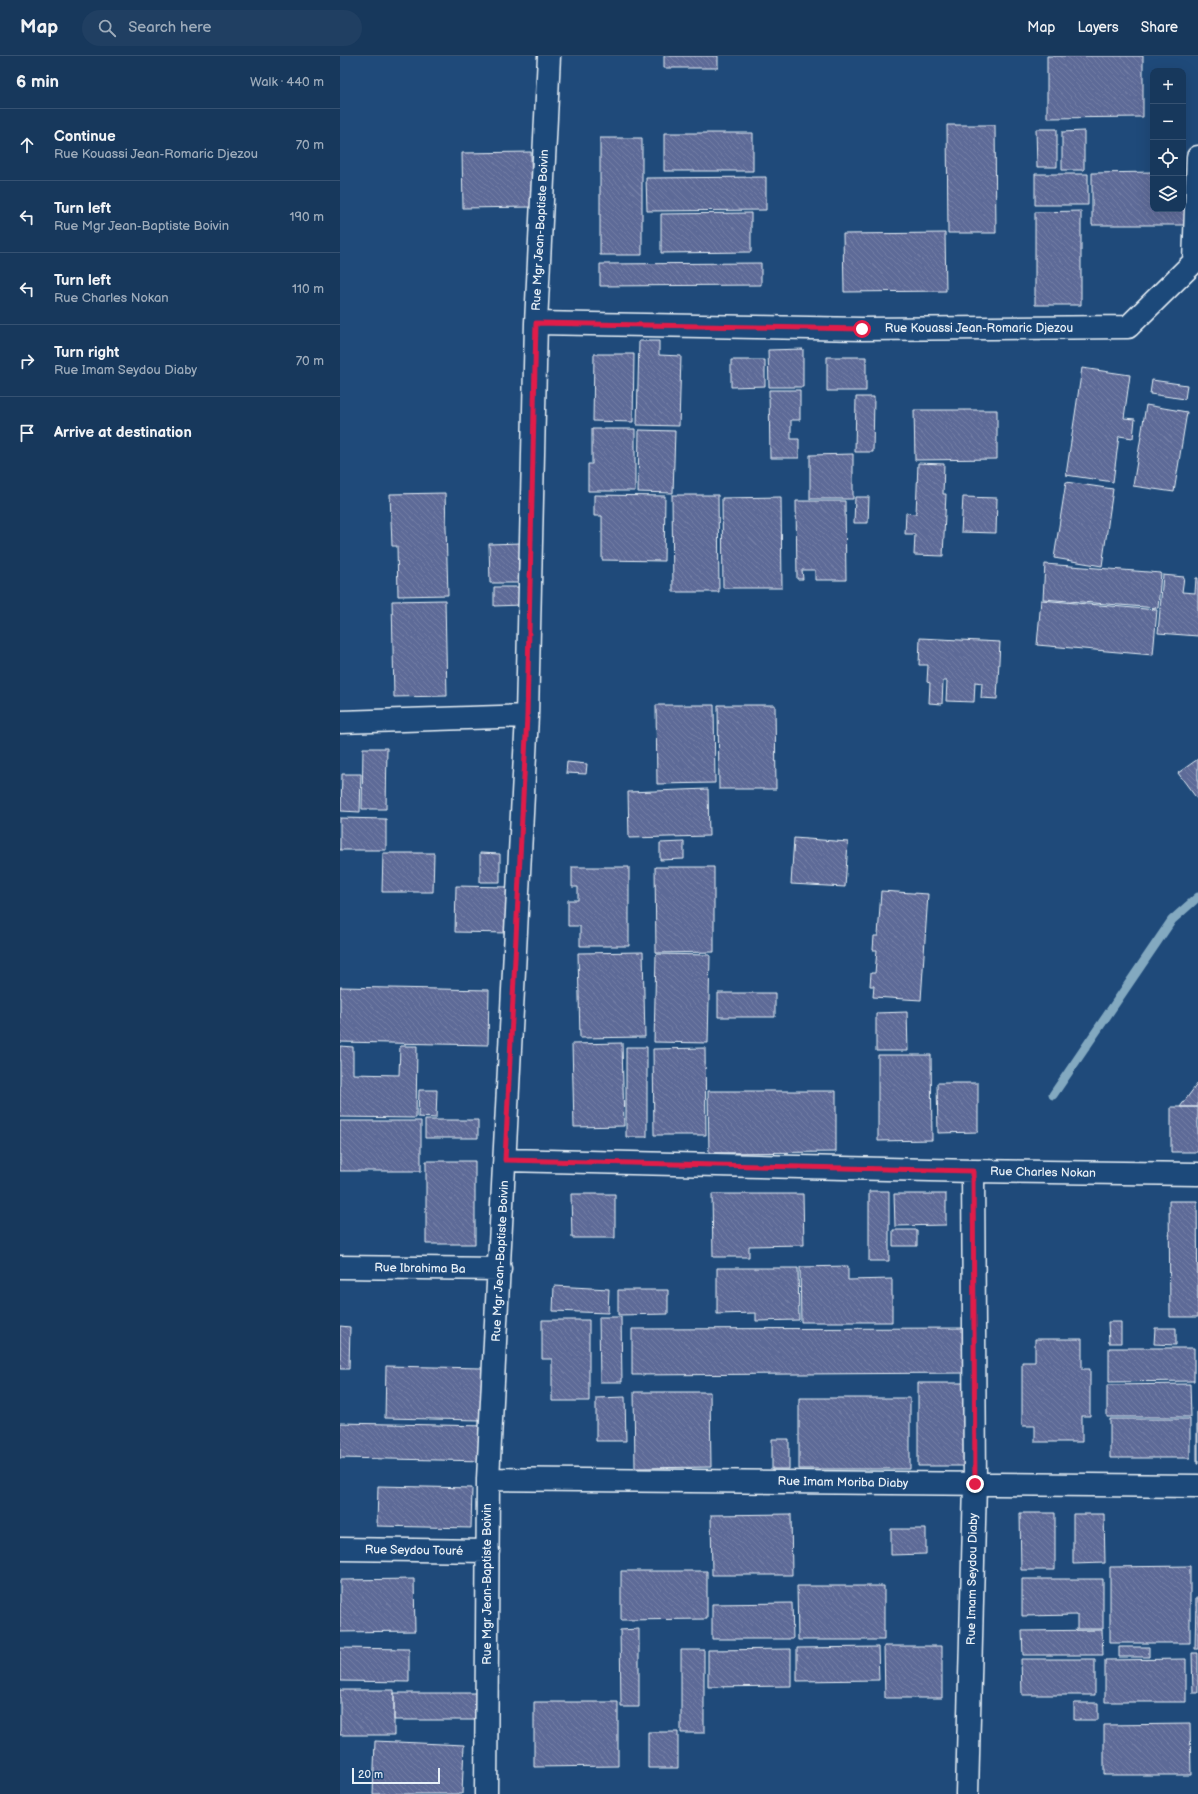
<!DOCTYPE html>
<meta charset="utf-8">
<style>
body{margin:0;font-family:"Balsamiq Sans",sans-serif;background:#203f62;color:#f1f3f6}
.controls{position:absolute;right:12px;top:12px;display:grid;overflow:hidden;border-radius:8px;box-shadow:0 4px 16px #0002}
.controls button{width:36px;height:36px;display:grid;place-items:center;padding:0;border:0;border-bottom:1px solid #365272;background:#17385c;color:#f1f3f6;font:20px sans-serif}
.scale{position:absolute;left:12px;bottom:10px;width:88px;box-sizing:border-box;padding-left:4px;border:2px solid #e8f1f8;border-top:0;font-size:11px;line-height:14px;white-space:nowrap;color:#e8f1f8;-webkit-text-stroke:3px #1f4a7a;paint-order:stroke}
.stop{position:absolute;width:12px;height:12px;margin:-9px;border:3px solid #e11d48;border-radius:50%;background:#fff}
.stop.end{background:#e11d48;border-color:#fff;box-shadow:0 1px 4px #0008}
.list{margin:0;padding:0;list-style:none}
h2{display:flex;justify-content:space-between;align-items:center;height:52px;margin:0;padding:0 16px;font-size:17px}
h2 small{font-size:13px;font-weight:400;color:#9eacbb}
.list li{display:grid;grid-template-columns:26px 1fr auto;gap:12px;align-items:center;box-sizing:border-box;height:72px;padding:0 16px;border-top:1px solid #365272}
.list b{display:block;font-size:15px;white-space:nowrap}
.list p{margin:0;font-size:13px;white-space:nowrap;color:#9eacbb}
.list em{font-size:13px;font-style:normal;color:#9eacbb}
.icon{flex:none;width:22px;height:22px;fill:none;stroke:currentColor;stroke-width:2;stroke-linecap:round;stroke-linejoin:round}
.map{position:relative;flex:none;width:858px;height:1738px;overflow:hidden}
header{display:flex;align-items:center;gap:24px;box-sizing:border-box;height:56px;padding:0 20px;background:#17385c;border-bottom:1px solid #365272}
header strong{font-size:19px}
nav{display:flex;gap:22px;margin-inline-start:auto;font-size:14px}
.search{width:280px;height:36px;background:#203f62;display:flex;align-items:center;gap:10px;box-sizing:border-box;padding:0 14px;border-radius:22px;color:#9eacbb;font-size:15px}
main{display:flex}
aside{flex:1;background:#17385c}
.map>svg:first-child{display:block}
</style>
<header>
<strong>Map</strong>
<div class="search"><svg class="icon" aria-label="search" viewBox="0 0 24 24"><circle cx="10" cy="10" r="6"/><path d="M15 15l6 6"/></svg>Search here</div>
<nav><a>Map</a><a>Layers</a><a>Share</a></nav>
</header>
<main>
<aside>
<h2>6 min<small>Walk · 440 m</small></h2>
<ul class="list">
<li><svg class="icon" aria-label="ahead" viewBox="0 0 24 24"><path d="M12 20V5M6 11l6-6 6 6"/></svg><div><b>Continue</b><p>Rue Kouassi Jean-Romaric Djezou</p></div><em>70 m</em></li>
<li><svg class="icon" aria-label="left" viewBox="0 0 24 24"><path d="M17 20v-9H6M10 6l-5 5 5 5"/></svg><div><b>Turn left</b><p>Rue Mgr Jean-Baptiste Boivin</p></div><em>190 m</em></li>
<li><svg class="icon" aria-label="left" viewBox="0 0 24 24"><path d="M17 20v-9H6M10 6l-5 5 5 5"/></svg><div><b>Turn left</b><p>Rue Charles Nokan</p></div><em>110 m</em></li>
<li><svg class="icon" aria-label="right" viewBox="0 0 24 24"><path d="M7 20v-9h11M14 6l5 5-5 5"/></svg><div><b>Turn right</b><p>Rue Imam Seydou Diaby</p></div><em>70 m</em></li>
<li><svg class="icon" aria-label="arrive" viewBox="0 0 24 24"><path d="M6 21V4h12l-3 4 3 4H6"/></svg><div><b>Arrive at destination</b></div></li>
</ul>
</aside>
<div class="map">
<svg width="858" height="1738" viewBox="0 0 858 1738">
<defs>
<pattern id="building-back-hatch" width="6" height="6" patternUnits="userSpaceOnUse"><rect width="6" height="6" fill="#5d6a97"/><path d="M-1 5l2 2M0 0l6 6M5-1l2 2" fill="none" stroke="#7480a6"/></pattern>
</defs>
<rect width="100%" height="100%" fill="#1f4a7a"/>
<filter id="ink" filterUnits="userSpaceOnUse"><feTurbulence type="fractalNoise" baseFrequency=".025" numOctaves="2"/><feDisplacementMap in="SourceGraphic" scale="8" xChannelSelector="R" yChannelSelector="G"/><feConvolveMatrix kernelMatrix="1 2 1 2 8 2 1 2 1" color-interpolation-filters="sRGB"/></filter>
<g filter="url(#ink)">
<g fill="none" stroke-linecap="round" stroke-linejoin="round">
<path stroke="#83a9c0" stroke-width="9" d="M713,1039l119,-175 26,-23"/>
</g>
<path fill="url(#building-back-hatch)" stroke="#e8f1f8" d="M324,0h54v12h-54z
M707,0h96v61l-96,1z
M607,69h48l1,108h-48z
M696,73h21v38h-20z
M744,75v39h-22v-38z
M324,77h89v38h-89z
M260,82h42v117h-42z
M191,96l1,55 -69,1 -1,-55z
M813,116v37h30v-17h5v33h-96v-52z
M695,118h53v31h-53z
M426,121v33l-119,1 -1,-33z
M741,155v94h-46v-93z
M411,157v39l-90,1v-39z
M605,177l1,58 -102,1 -1,-58z
M421,207v22l-161,1v-22z
M299,285h20v14l22,1 -2,70 -42,-1z
M463,293v38h-34l-1,-37z
M254,298h40l-1,68 -40,-1z
M487,301h39v34h-39z
M391,304h34v26l-34,1z
M742,312l48,7 -6,43 11,1 -2,19 -14,-2 -6,46 -47,-7z
M812,324l35,5 -2,14 -35,-5z
M429,334h31v30h-9v19h8v19h-29z
M516,341h18l-1,55h-18z
M806,349l41,7 -13,80 -41,-6z
M574,354h83v49l-82,1z
M252,373h43v62h-47v-27h4z
M299,374l36,1 -2,62 -35,-1z
M513,398v45h-43v-44z
M578,407l26,1 -1,30h3l-3,62 -29,-1 1,-21h-10l1,-21 10,1z
M726,426l47,7 -11,77 -48,-8z
M105,437l3,102 -50,1 -1,-50h-5l-2,-52z
M254,439l71,1 -1,65 -62,-1v-44h-8z
M332,439h46l1,97h-46z
M441,441l1,91h-59l-1,-90z
M515,441h14l-1,26h-14z
M623,441l34,1 -1,35 -35,-1z
M456,445h49l1,79h-31v-10h-13l1,9h-6z
M181,487l1,40h-32l-1,-39z
M705,508l116,9 -3,35 -115,-9z
M823,519l21,2 -2,15 13,1 1,-15h2v58l-40,-3z
M154,531h27l1,18 -28,1z
M105,544l2,96 -53,1 -2,-96z
M701,544l116,10 -4,45 -116,-10z
M580,582l80,4 -3,57 -16,-1 1,-15 -7,-1 -1,20 -28,-1 1,-20h-4l-1,23 -13,-1 1,-20 -3,-1 1,-17h-9z
M316,649h58l1,78 -58,1z
M378,649h57l1,84h-57z
M23,692h24l-1,61h-24z
M858,703v41l-20,-27z
M227,706l20,2 -1,10 -20,-1z
M2,718h19l-1,38 -19,-1z
M368,733l1,47 -80,2 -1,-46z
M0,762l46,1v31h-46z
M454,782l54,4 -3,45 -54,-3z
M344,786v17l-24,1v-17z
M43,797h51l-1,39h-51z
M140,797l20,1v28h-20z
M232,811h57v79h-49v-20h-12v-26h10v-13h-6z
M315,811h59v85l-58,1z
M116,830l52,1v46l-53,-1z
M541,835l47,3 -7,106 -48,-3 1,-11h-4l1,-13h4l2,-23h-4l1,-14h4z
M303,896l2,85 -65,1 -2,-85z
M316,898l54,1 -2,88 -54,-1z
M0,931l149,3 -1,55 -148,-3z
M378,937h57v24h-57z
M567,956l1,39h-32v-38z
M282,987l2,83 -50,1 -2,-83z
M0,990l13,1v27l46,1 1,-29h17l-1,72 -76,-1z
M286,991h21v90h-21z
M365,992l1,87h-52l-1,-86z
M538,999h53l1,85 -54,1z
M597,1027h41v49l-40,1z
M858,1027v24h-18z
M79,1034h18l-1,28 -18,-1z
M368,1035h128v61l-127,1z
M831,1051h27v45h-27z
M85,1064h53v18h-53z
M0,1065h81v50h-81z
M86,1105h49v83h-49z
M529,1135h20v70h-20z
M231,1138h44v44h-43z
M372,1138h91l1,51 -55,1v11h-36z
M554,1138h52v31l-51,1z
M829,1145h28l1,116h-28z
M553,1174h24v16h-24z
M508,1210v14l44,-1v43h-91l-1,-55z
M377,1212h81l1,52 -43,1v-8l-39,1z
M214,1230l55,3 -1,24 -55,-2z
M278,1234h50v24l-50,1z
M259,1261h22l1,65h-22z
M202,1264h47v81h-37v-42h-10z
M768,1266h13v21h-12z
M0,1270l10,1 -1,42h-9z
M629,1272v45l-337,2v-46z
M815,1272h21v17l-22,-1z
M695,1283h47v30h8v47h-8v26h-47v-16h-13v-64h13z
M769,1292h85v33l-85,1z
M46,1310l96,2 -2,52 -95,-2z
M578,1327h51v83h-51z
M850,1328l1,33h-84v-32z
M294,1336h76l1,75 -76,1z
M285,1341l1,44h-30v-43z
M459,1342h111v71h-111z
M857,1355h1v53h-1z
M770,1363h80v39h-80z
M0,1367l147,3 -1,35 -146,-3z
M432,1383h17v30h-17z
M38,1430l94,2 -1,40 -94,-2z
M680,1457h35v57h-34z
M451,1458l1,61h-80l-1,-60z
M733,1458h31l1,49 -32,1z
M551,1473h35v25l-35,1z
M850,1510v77h-80v-76z
M281,1515h86v48l-86,1z
M74,1523l1,52 -75,1v-52z
M682,1523h81v50h-26v-14l-55,1z
M457,1530h87v54h-86z
M856,1542h2v51h-3z
M452,1547l1,36h-81v-35z
M299,1573v78h-18l-1,-77z
M762,1574l1,25h-80l-1,-24z
M544,1590h58v52h-57z
M538,1591l1,33 -82,1v-33z
M779,1591h30v10h-30z
M0,1592l69,1v33l-69,-1z
M451,1593v37l-83,1v-37z
M341,1594h23v83h-23z
M852,1597h6v40h-5z
M681,1603h74v36h-73z
M846,1603v43h-81v-42z
M0,1634h54v45h-54z
M54,1637h90v27h-90z
M194,1646h84v64l-84,1z
M734,1647h24v17h-24z
M850,1668l1,51h-87v-50z
M308,1676h30v36h-30z
M35,1685l89,4 -2,49h-89z"/>
<g fill="none" stroke-linecap="round" stroke-linejoin="round">
<g stroke="#e8f1f8" stroke-width="25">
<path id="minor" d="M196,267l326,6 266,-2 66,-65 4,-105
M0,666l187,-6
M165,1104l468,11 225,3
M0,1211l160,2
M148,1423l710,7
M0,1493l148,2
M146,1738l2,-315 39,-763 9,-393 13,-267
M627,1738l8,-310 -2,-313"/>
</g>
<use href="#minor" stroke="#1f4a7a" stroke-width="22"/>
</g>
</g>
<g fill="none" stroke-linecap="round" stroke-linejoin="round" filter="url(#ink)">
<path stroke="#e11d48" stroke-width="5" d="M522,273l-326,-6 -9,393 -22,444 468,11 2,313"/>
</g>
<g text-anchor="middle" stroke-width="4" stroke-linejoin="round" paint-order="stroke">
<g font-size="12" fill="#e8f1f8" stroke="#1f4a7a">
<text transform="translate(200 174) rotate(-87)" y="4">Rue Mgr Jean-Baptiste Boivin</text>
<text x="639" y="276">Rue Kouassi Jean-Romaric Djezou</text>
<text transform="translate(703 1116) rotate(1)" y="4">Rue Charles Nokan</text>
<text transform="translate(160 1205) rotate(-87)" y="4">Rue Mgr Jean-Baptiste Boivin</text>
<text transform="translate(80 1212) rotate(1)" y="4">Rue Ibrahima Ba</text>
<text transform="translate(503 1426) rotate(1)" y="4">Rue Imam Moriba Diaby</text>
<text transform="translate(74 1494) rotate(1)" y="4">Rue Seydou Touré</text>
<text transform="translate(632 1523) rotate(-89)" y="4">Rue Imam Seydou Diaby</text>
<text transform="translate(147 1528) rotate(-90)" y="4">Rue Mgr Jean-Baptiste Boivin</text>
</g>
</g>
</svg>
<div class="controls">
<button>+</button>
<button>−</button>
<button><svg class="icon" aria-label="locate" viewBox="0 0 24 24"><circle cx="12" cy="12" r="6"/><path d="M12 2v4M12 18v4M2 12h4M18 12h4"/></svg></button>
<button><svg class="icon" aria-label="layers" viewBox="0 0 24 24"><path d="M12 4l9 5-9 5-9-5zM3 14l9 5 9-5"/></svg></button>
</div>
<div class="scale">20 m</div>
<div class="stop" style="left:522px;top:273px"></div>
<div class="stop end" style="left:635px;top:1428px"></div>
</div>
</main>
